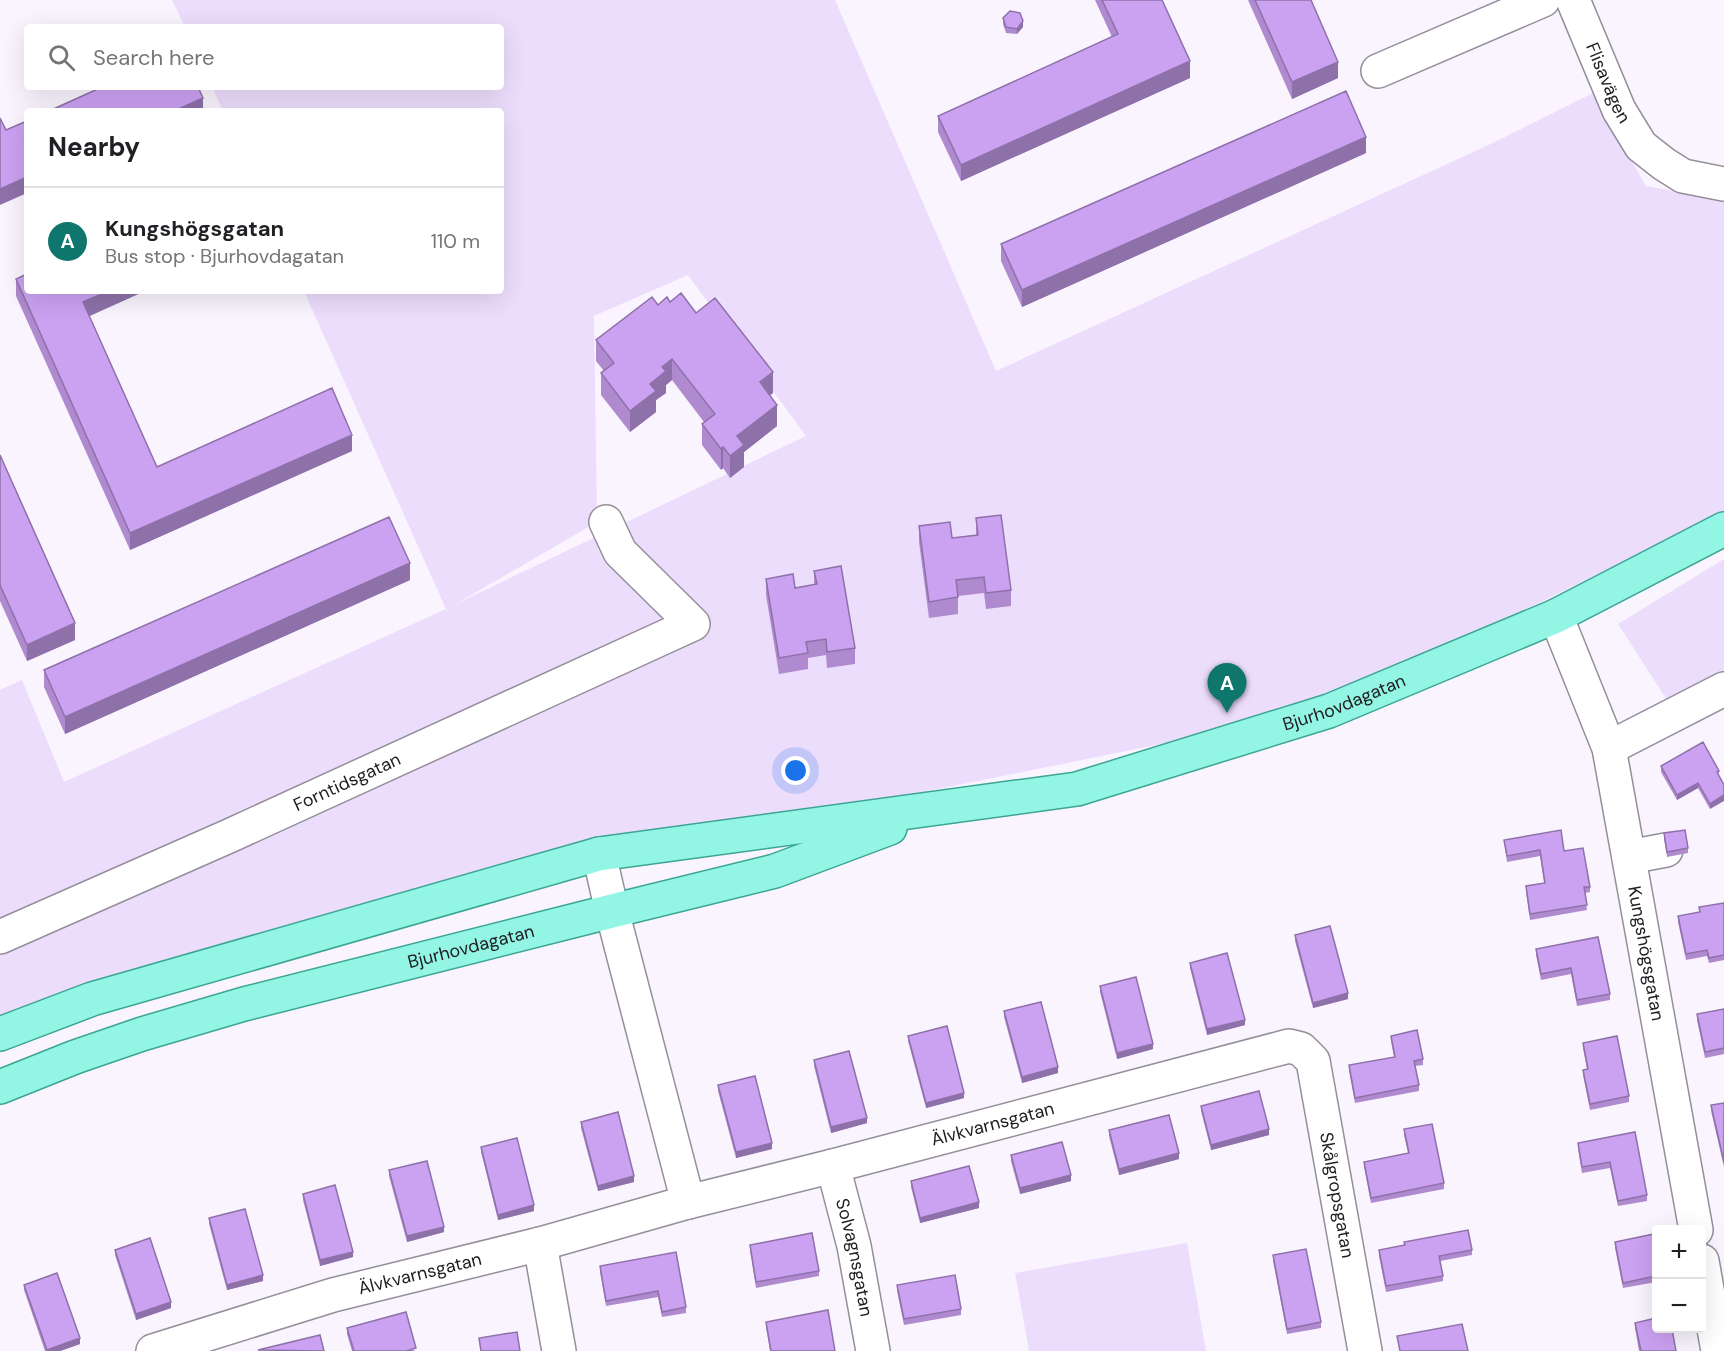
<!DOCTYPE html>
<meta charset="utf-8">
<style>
body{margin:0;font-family:"DM Sans",sans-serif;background:#f6f6f6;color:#202124}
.controls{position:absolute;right:18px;bottom:18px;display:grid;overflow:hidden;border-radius:6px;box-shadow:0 6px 24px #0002}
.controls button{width:54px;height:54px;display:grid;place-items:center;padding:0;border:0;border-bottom:2px solid #e0e0e0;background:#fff;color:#202124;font:30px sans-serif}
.you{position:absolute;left:796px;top:771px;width:21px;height:21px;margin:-15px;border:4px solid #fff;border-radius:50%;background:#1a73e8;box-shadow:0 0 0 9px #1a73e833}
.badge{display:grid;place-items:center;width:39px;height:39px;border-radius:50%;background:#0f766e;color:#fff;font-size:20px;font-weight:700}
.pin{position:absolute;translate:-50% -50px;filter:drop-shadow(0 2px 3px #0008)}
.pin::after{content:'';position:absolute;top:32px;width:21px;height:18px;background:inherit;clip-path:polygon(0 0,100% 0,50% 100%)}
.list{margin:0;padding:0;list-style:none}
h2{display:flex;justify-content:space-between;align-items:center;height:78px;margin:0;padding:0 24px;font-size:26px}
h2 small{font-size:20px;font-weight:400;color:#757577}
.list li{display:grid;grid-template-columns:39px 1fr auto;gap:18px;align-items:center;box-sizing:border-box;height:108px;padding:0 24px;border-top:2px solid #e0e0e0}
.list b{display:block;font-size:22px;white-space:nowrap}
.list p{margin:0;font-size:20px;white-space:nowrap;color:#757577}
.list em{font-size:20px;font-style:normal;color:#757577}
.icon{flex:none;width:33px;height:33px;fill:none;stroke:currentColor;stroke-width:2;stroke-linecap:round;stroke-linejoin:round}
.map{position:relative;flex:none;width:1724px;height:1351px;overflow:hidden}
.search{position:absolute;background:#fff;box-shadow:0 6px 24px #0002;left:24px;top:24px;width:480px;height:66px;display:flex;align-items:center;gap:15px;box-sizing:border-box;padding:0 21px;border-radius:6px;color:#757577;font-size:22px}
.panel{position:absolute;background:#fff;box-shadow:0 6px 24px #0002;left:24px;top:108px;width:480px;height:186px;border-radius:6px}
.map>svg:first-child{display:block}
</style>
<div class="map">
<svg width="1724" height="1351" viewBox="0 0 1724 1351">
<rect width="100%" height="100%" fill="#f9f4fe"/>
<path fill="#edddfd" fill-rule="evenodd" d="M172,0h663l161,371 499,-229 98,-49 53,93 78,14v311l-187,93 -268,115 -63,16 -258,52 -350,62 -598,168v-327l22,-10 42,102 382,-173 -142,-318h197v-180h-278l-11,-24h289v-60h-316zM688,275l118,161 -350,168 141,-82 -3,-206z
M1724,559v111l-57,30 -49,-76z
M1187,1243l19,108h-177l-14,-78z"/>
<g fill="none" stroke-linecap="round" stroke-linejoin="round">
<g stroke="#948f9a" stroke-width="36">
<g id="minor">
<path id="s1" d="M1573,0l46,110 22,36 23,18 19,12 41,8"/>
<path d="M1378,71l165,-71"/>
<path id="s2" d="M1556,616l53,132 87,482"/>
<path d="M1609,748l115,-59"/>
<path d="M599,854l13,57 76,291"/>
<path d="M1629,857l37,-7"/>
<path id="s3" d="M0,937l229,-101 464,-212 -73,-72 -14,-30"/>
<path id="s4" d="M833,1166l21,80 19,105"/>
<path d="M540,1244l19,107"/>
<path d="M1702,1261l16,90"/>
<path id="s5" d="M153,1351l180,-56 207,-51 148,-42 145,-36 456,-120 12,3 12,12 52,290"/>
</g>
</g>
<g stroke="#3ca594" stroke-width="36">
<g id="major">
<path id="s6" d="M0,1034l92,-35 507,-145 478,-65 252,-78 227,-95 168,-87"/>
<path id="s7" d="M0,1087l75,-30 67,-23 102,-30 368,-93 163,-40 115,-43"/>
</g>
</g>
<use href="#minor" stroke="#fff" stroke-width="33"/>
<use href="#major" stroke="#93f5e4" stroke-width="33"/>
</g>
<path fill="#af8acf" d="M1095,0h67l28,78 -229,103 -23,-49v-16l174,-79z
M1248,0h63l27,78 -46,21z
M1003,18l20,9 -6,7 -11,-1 -3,-9z
M1366,153l-344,154 -21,-46v-17z
M16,279l11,12h118l-56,25 68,151 195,-16 -222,99 -114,-254z
M670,302l26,11 77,80 -3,2 7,31 -33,26v15l-14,11 -7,-10 -2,2 -19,-25v-21l2,-2 -32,-42 -6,5v8l-10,7v12l-26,20 -29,-37v-22l3,-2 -8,-10v-21l62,-35z
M0,455l75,185 -48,21 -27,-60z
M976,518l35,72v16l-25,3 -2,-16 -26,3v18l-29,4 -10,-76v-16l33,12 24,-3z
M814,571l41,77v16l-28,4 -1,-13 -18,3v11l-29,5 -13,-79v-16l29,9 19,-3z
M410,580l-345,154 -21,-47v-17z
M1661,766l58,5 -9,38 -12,-21 -21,12 -16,-28z
M1664,833l24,15v5l-21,4 -3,-18z
M1504,840l60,11 26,36v5l-5,1 2,17 -57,10 -4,-28v-6l18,-3 -4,-27 -33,6z
M1724,903v57l-15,3 -2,-7 -21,4 -8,-38v-6l21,-4v-5z
M1295,935l53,64 -35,9 -18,-67z
M1598,937l12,57v6l-33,6 -6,-32 -30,6 -5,-25v-6z
M1190,963l55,62 -38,10 -17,-67z
M1100,986l53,63 -36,10 -17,-67z
M1724,1009v45l-19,4 -8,-38v-6z
M1004,1011l54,62 -36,10 -18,-66z
M908,1036l56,62 -38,10 -18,-67z
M1391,1036l32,23v6l-8,1 4,19v6l-64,12 -6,-32v-6l45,-8 -3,-16z
M1583,1043l46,53v6l-39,8 -7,-35v-5l4,-1 -4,-21z
M814,1060l53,63 -36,10 -17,-67z
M718,1085l54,64 -36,9 -18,-67z
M1724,1103v64l-13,-56v-6z
M1201,1106l68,29 -58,15 -10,-39z
M581,1122l53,60 -36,9 -17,-63z
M1404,1129l40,54v6l-73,14 -7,-36v-5l44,-9 -4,-18z
M1109,1130l70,29 -60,16 -10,-39z
M1635,1132l12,63v6l-29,5 -8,-38 -28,5 -4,-24v-6z
M481,1147l53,64 -36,9 -17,-68z
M1011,1155l60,26 -51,13 -9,-33z
M389,1170l55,62 -37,10 -18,-66z
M911,1181l68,27 -59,15 -9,-36z
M303,1194l50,63 -33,9 -17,-66z
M209,1218l54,63 -36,9 -18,-66z
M1404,1242l68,8v5l-32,6 3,15v5l-57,11 -7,-36v-6l25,-5z
M1615,1242l41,7v33l-33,6 -8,-40z
M750,1245l69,26v5l-63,12 -6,-38z
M115,1250l56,58 -35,12 -21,-65z
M676,1252l10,55v6l-24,4 -4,-20 -52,9 -6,-34v-6z
M1273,1255l48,67v6l-34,6 -14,-73z
M24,1285l56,59 -20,7h-15l-21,-61z
M897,1285l64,24v6l-57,10 -7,-34z
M766,1322l69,29h-65l-4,-24z
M1635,1323l41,28h-37l-4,-23z
M347,1328l69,23h-64l-5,-17z"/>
<path fill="#8e71a9" d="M1023,21v6l-6,7v-5z
M1190,61v17l-229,103v-16z
M1338,62v16l-46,21v-17z
M203,98v13h-29z
M1366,137v16l-344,154v-17z
M27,177v16l-27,12v-16z
M109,291h36l-62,28v-17z
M672,359v21l-6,5v8l-10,7v12l-26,20v-21l32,-44z
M773,372v21l-13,11v-22z
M777,405v21l-33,26v15l-14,11v-22l7,-20z
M352,435v16l-222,99v-17z
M723,447v21l-2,2v-21z
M410,563v17l-345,154v-17z
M75,623v17l-48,21v-16z
M1698,783v5l-21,12v-5z
M1724,795v6l-14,8v-5z
M1348,993v6l-35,9v-5z
M1245,1020v5l-38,10v-6z
M1153,1044v5l-36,10v-6z
M1058,1067v6l-36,10v-6z
M964,1093v5l-38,10v-5z
M867,1118v5l-36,10v-6z
M1269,1129v6l-58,15v-5z
M772,1143v6l-36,9v-6z
M1179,1153v6l-60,16v-6z
M1071,1175v6l-51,13v-6z
M634,1176v6l-36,9v-5z
M979,1202v6l-59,15v-5z
M534,1205v6l-36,9v-5z
M444,1227v5l-37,10v-6z
M353,1252v5l-33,9v-6z
M263,1275v6l-36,9v-5z
M171,1302v6l-35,12v-6z
M80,1338v6l-20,7h-13v-1z"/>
<path fill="#cba1f1" stroke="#8e71a9" stroke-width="1.5" d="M1102,0h60l28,61 -229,104 -23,-49 180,-82z
M1255,0h56l27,62 -46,20z
M1010,11l10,2 3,8 -6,8 -11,-2 -3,-9z
M102,87h96l5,11 -29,13h-125z
M1346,91l20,46 -344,153 -21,-46z
M0,118l6,12 21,-9v56l-27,12z
M27,274v17h82l-26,11 74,165 175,-79 20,47 -222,98 -114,-254z
M681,293l15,20 19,-15 58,74 -13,10 17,23 -40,31 7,9 -14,11 -7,-9 -2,2 -19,-25 13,-10 -43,-55 -10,8 4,4 -16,13 6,7 -26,20 -29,-38 13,-10 -18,-23 56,-43 6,8 9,-8 3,5z
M0,455l75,168 -48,22 -27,-60z
M1001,515l10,75 -25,3 -2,-16 -28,3 2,17 -29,5 -10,-76 31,-4 2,16 26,-3 -2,-17z
M389,517l21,46 -345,154 -21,-47z
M841,566l14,82 -28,4 -1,-13 -20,3 2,11 -29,5 -13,-79 27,-5 2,14 22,-4 -3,-13z
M1703,742l16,29 -2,1 7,13v10l-14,9 -12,-21 -21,12 -16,-29z
M1561,830l3,21 19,-3 7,39h-6l3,18 -57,9 -4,-28 19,-3 -5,-33 -33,6 -3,-16z
M1685,830l3,18 -21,4 -3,-19z
M1724,903v52l-15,3 -2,-8 -21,4 -8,-38 22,-4 -1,-5z
M1330,926l18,67 -35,10 -18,-68z
M1598,937l12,57 -33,6 -6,-32 -30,6 -5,-25z
M1227,953l18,67 -38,9 -17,-66z
M1136,977l17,67 -36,9 -17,-67z
M1041,1002l17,65 -36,10 -18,-66z
M1724,1009v39l-19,4 -8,-38z
M947,1026l17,67 -38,10 -18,-67z
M1417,1030l6,29 -9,2 5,24 -64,13 -6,-33 46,-8 -4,-21z
M1617,1036l12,60 -39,8 -7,-34 5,-1 -5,-26z
M849,1051l18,67 -36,9 -17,-67z
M755,1076l17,67 -36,9 -18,-67z
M1259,1091l10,38 -58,16 -10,-39z
M1724,1103v59l-13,-57z
M618,1112l16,64 -36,10 -17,-64z
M1169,1115l10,38 -60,16 -10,-39z
M1432,1124l12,59 -73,15 -7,-36 45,-9 -5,-24z
M1635,1132l12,63 -29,6 -8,-39 -28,5 -4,-24z
M517,1138l17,67 -36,10 -17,-68z
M1062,1142l9,33 -51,13 -9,-33z
M427,1161l17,66 -37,9 -18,-66z
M969,1166l10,36 -59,16 -9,-37z
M335,1185l18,67 -33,8 -17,-66z
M245,1209l18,66 -36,10 -18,-67z
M1468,1230l4,20 -33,6 4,20 -57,10 -7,-36 26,-5 -1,-3z
M812,1233l7,38 -63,11 -6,-37z
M1654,1234l2,15v27l-33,7 -8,-41z
M150,1238l21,64 -35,12 -21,-64z
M1306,1249l15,73 -34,7 -14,-74z
M676,1252l10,55 -24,5 -4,-21 -52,10 -6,-35z
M57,1273l23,65 -33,12 -23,-65z
M955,1275l6,34 -57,10 -7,-34z
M828,1310l7,41h-64l-5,-29z
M406,1312l10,36 -10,3h-52l-7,-23z
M1656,1318v11h16l4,22h-35l-6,-28z
M1462,1324l6,27h-68l-3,-15z
M517,1332l3,19h-39l-2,-13z
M320,1335l4,16 -66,-1z"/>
<g text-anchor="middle" stroke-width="6" stroke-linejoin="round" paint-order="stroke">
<g font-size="18" fill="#1f1d21" stroke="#fff">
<text dy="6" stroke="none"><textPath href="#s1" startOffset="90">Flisavägen</textPath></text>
<text dy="6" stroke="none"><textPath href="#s6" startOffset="1389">Bjurhovdagatan</textPath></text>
<text dy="6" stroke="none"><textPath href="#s3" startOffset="380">Forntidsgatan</textPath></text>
<text dy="6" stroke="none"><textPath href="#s7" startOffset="492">Bjurhovdagatan</textPath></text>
<text dy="6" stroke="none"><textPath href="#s2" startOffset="351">Kungshögsgatan</textPath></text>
<text dy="6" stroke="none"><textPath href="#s5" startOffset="870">Älvkvarnsgatan</textPath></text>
<text dy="6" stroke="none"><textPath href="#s5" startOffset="1342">Skålgropsgatan</textPath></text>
<text dy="6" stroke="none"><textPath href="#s4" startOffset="94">Solvagnsgatan</textPath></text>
<text dy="6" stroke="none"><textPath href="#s5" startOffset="278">Älvkvarnsgatan</textPath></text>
</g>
</g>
</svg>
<div class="controls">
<button>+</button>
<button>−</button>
</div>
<div class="you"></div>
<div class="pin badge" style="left:1227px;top:713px">A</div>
<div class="search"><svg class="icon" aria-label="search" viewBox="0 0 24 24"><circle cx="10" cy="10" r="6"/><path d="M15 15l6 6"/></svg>Search here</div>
<section class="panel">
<h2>Nearby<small></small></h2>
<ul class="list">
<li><span class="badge">A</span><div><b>Kungshögsgatan</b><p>Bus stop · Bjurhovdagatan</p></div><em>110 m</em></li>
</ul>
</section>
</div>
